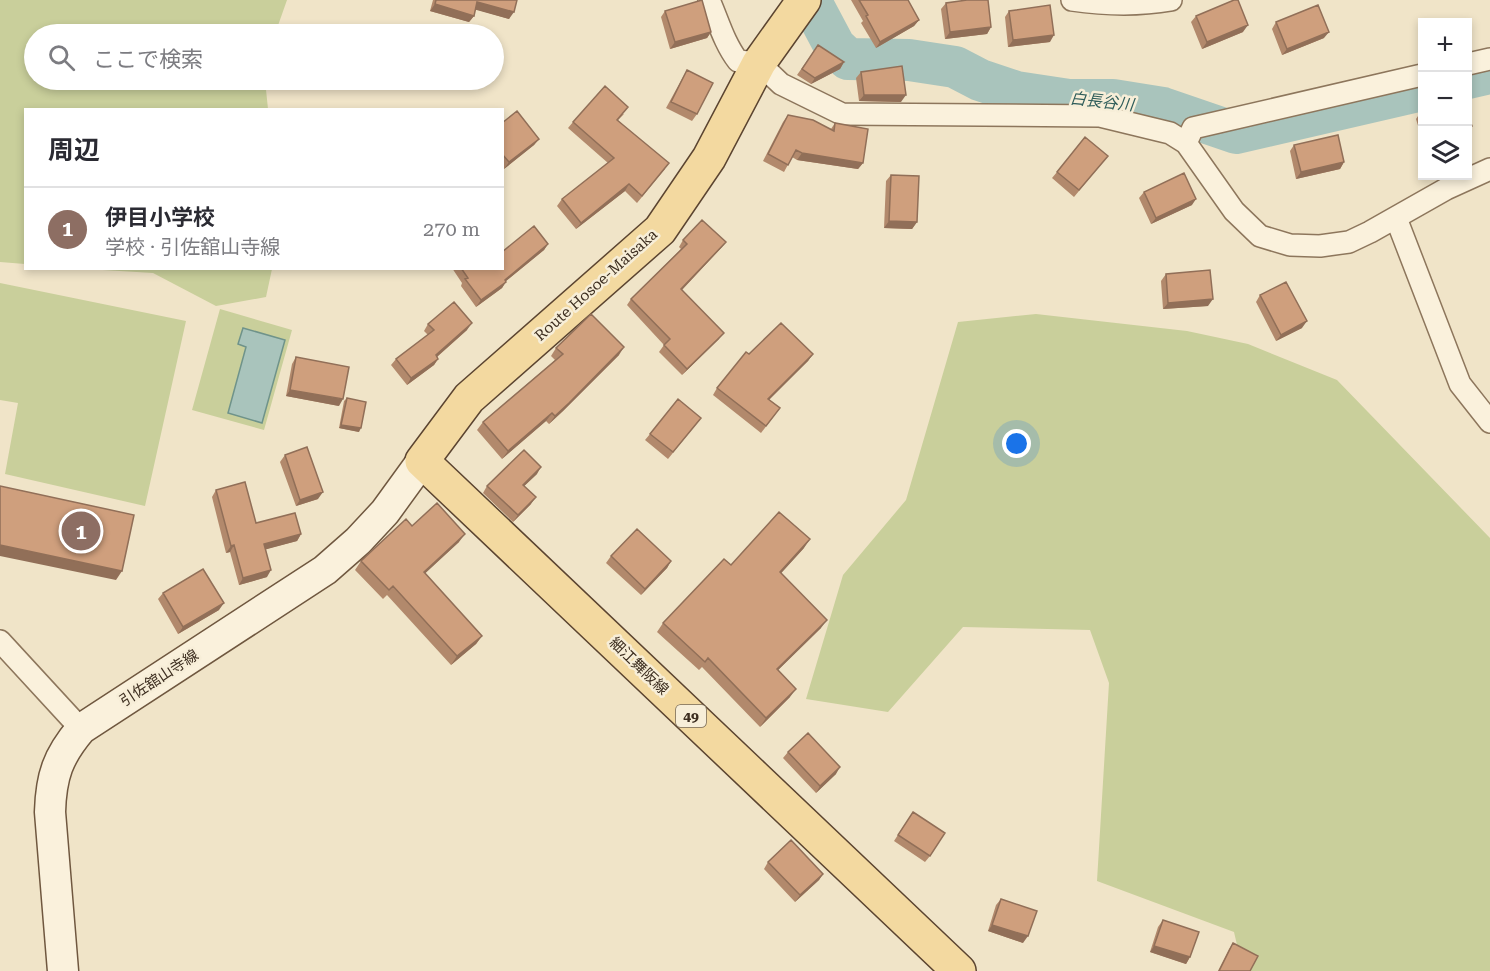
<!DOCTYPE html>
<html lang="ja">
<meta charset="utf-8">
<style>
body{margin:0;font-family:"Roboto Serif","Noto Sans JP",serif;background:#f7f7f7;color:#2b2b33}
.controls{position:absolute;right:18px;top:18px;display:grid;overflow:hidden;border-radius:0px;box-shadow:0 3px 9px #0003}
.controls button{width:54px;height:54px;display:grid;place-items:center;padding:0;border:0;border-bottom:2px solid #e1e1e2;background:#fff;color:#2b2b33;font:30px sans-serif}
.you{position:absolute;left:1017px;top:444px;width:21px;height:21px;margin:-15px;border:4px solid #fff;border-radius:50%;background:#1a73e8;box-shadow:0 0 0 9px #1a73e833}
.badge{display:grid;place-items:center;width:39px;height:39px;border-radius:50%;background:#9e2a2b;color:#fff;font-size:20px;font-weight:700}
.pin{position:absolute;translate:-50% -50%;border:3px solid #fff;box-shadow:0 2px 6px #0006}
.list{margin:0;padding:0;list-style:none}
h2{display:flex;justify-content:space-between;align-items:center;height:78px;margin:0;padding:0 24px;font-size:26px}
h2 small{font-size:20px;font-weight:400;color:#7c7c81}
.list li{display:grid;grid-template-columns:39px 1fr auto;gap:18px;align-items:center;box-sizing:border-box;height:84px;padding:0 24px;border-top:2px solid #e1e1e2}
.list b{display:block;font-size:22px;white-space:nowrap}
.list p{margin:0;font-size:20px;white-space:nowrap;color:#7c7c81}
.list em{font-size:20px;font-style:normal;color:#7c7c81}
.icon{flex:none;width:33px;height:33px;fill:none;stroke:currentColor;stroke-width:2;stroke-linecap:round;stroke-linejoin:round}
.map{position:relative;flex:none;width:1490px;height:971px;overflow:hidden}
.search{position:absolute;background:#fff;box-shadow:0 3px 9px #0003;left:24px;top:24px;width:480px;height:66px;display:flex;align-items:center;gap:15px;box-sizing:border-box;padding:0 21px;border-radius:33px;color:#7c7c81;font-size:22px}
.panel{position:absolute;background:#fff;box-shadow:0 3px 9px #0003;left:24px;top:108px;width:480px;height:162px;border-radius:0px}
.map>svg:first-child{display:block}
</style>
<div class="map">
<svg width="1490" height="971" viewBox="0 0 1490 971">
<rect width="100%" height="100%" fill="#f0e4c8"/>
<path fill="#c9cf9b" d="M0,0h287l-12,34h-241v46h231l3,29 -242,1 -1,154 -25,-2z
M86,269l186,-1v1l-6,28 -50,9 -63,-33z
M0,283l186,38 -41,185 -140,-32 13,-71 -18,-3z
M220,309l72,21 -28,100 -72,-20z
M1036,314l151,17 61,13 89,36 153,158v433h-247l-9,-39 -137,-51 12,-198 -19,-53 -127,-3 -75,85 -82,-13 37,-124 63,-75 52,-178z"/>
<path fill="#a9c4bc" stroke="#6f938a" stroke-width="1.5" d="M243,328l42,12 -23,83 -34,-10 18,-66 -8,-3z"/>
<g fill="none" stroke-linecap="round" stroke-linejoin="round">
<path stroke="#a9c4bc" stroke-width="42" d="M810,0l25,47 13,12 61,1 46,7 25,13 36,12 53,8h44l50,8 73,25 186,-43
M1468,78l22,-5"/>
<g stroke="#8d765c" stroke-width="24">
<path id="street" d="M709,0c9,20 15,43 29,61l21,2 22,21 61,30 258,2 70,17 16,10 48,68 26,25 30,9 30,1 29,-4 21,-10 76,-43 44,-20
M1072,0c34,5 65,6 99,0
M1468,64l22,-5
M1186,143l7,-15 229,-53
M1396,218l64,166 30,38
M0,641l81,88"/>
</g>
<g stroke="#6f573f" stroke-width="33">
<path id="secondary" d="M63,971l-13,-159c1,-36 8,-56 31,-83l244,-159 33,-29 27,-29 37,-51"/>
</g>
<g stroke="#5b4430" stroke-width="36">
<path id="primary" d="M804,0l-45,63 -50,95 -49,72 -191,168 -47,63 537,510"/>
</g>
<use href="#street" stroke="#faf1dc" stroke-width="21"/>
<use href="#secondary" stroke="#faf1dc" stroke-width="30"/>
<use href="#primary" stroke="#f3d9a0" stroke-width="33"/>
</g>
<path fill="#b2896c" d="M433,0h84l-8,19 -34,-10 -1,7 -5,6 -39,-11z
M851,0h57l11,20 -5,6 -38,22 -15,-25 2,-2z
M946,3l45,24 -4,7 -42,5 -4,-30z
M665,11l46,21 -4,6 -37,11 -9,-32z
M1009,11l41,31 -42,5 -3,-30z
M1196,16l47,16 -41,17 -11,-27z
M1276,22l48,16 -42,17 -10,-26z
M818,45l26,17 -4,7 -29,15 -14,-9z
M687,70l10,44 -5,7 -26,-13 17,-31z
M861,72l40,30 -42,-1 -3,-23z
M1422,112v27l-6,-20 4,-6z
M624,114l-6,6 47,49 -28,34 -12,-12 -49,38 -19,-23 5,-7 46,-36 -40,-35 5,-6z
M788,115l43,14 4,-6 28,40 -5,6 -61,-9 -5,-3 -8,15 -21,-11 20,-39z
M502,123l37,16 -5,6 -30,24 -2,-2z
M1294,145l50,17 -4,7 -44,10 -6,-28z
M1108,156l-34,41 -22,-19 5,-6z
M891,175l26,47 -5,7 -28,-1 2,-47z
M1144,192l48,13 -41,19 -12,-26z
M683,240l43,2 -5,6 -39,42 37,49 -37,36 -23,-23 5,-7 -37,-40 4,-6 50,-50 -2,-2z
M548,244l-4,6 -38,31 -4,7 -26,19 -15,-21 1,-3 -10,-15h50z
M1166,274l42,32 -45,3 -2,-28z
M1260,295l42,33 -26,13 -20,-39z
M428,324l39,6 -30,27 1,2 -4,6 -27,20 -16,-20 5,-6 32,-24 -4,-4z
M556,348l63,7 -56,56 -14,13 -3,-3 -44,38 -25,-29 6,-8 72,-62 -4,-4z
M749,354h64l-5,7 -39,38 11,9 -19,25 -48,-38 4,-7z
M296,357l43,49 -53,-10 6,-32z
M347,398l12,34 -20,-4 5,-27z
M701,418l-33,41 -23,-19 5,-6z
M285,455l33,44 -22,7 -16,-44z
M537,474l-13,12 7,18 -18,18 -30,-29 4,-7z
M216,490l40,33 45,11 -4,7 -31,8 1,28 -28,8 -9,-33 -4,1 -14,-56z
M412,526l47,16 -34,31 57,63 -6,8 -25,21 -64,-70 -4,4 -28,-29 6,-9z
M804,548l-23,25 40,55 -43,42 12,27 -30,30 -58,-60 -3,3 -42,-38 6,-9 68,-58z
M611,556l60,5 -4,7 -26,27 -35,-32z
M163,593l56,17 -41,24 -20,-35z
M788,752l48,22 -20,19 -33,-35z
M913,812l17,44 -5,6 -31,-21z
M768,862l55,12 -4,6 -24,22 -31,-33z
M1001,899l22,44 -35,-12 8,-26z
M1163,920l27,37 -4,7 -36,-12 8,-25z
M1233,943l17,28h-32l11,-22z"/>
<path fill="#916f58" d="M477,2l37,10 -5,7 -36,-10z
M435,4l39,12 -5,6 -39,-11z
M919,20l-5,6 -38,22 4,-6z
M1248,25l-5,7 -41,17 5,-7z
M991,27l-4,7 -42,5 5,-7z
M711,32l-4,6 -37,11 5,-7z
M1329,32l-5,6 -42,17 5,-6z
M1054,35l-4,7 -42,5 5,-7z
M844,62l-4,7 -29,15 4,-6z
M864,95h42l-5,7 -42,-1z
M539,139l-5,6 -30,24 5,-7z
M802,153l61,10 -5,6 -61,-9z
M1344,162l-4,7 -44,10 5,-7z
M629,184l-4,7 -49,38 5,-6z
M1196,199l-4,6 -41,19 5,-6z
M889,221l28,1 -5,7 -28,-1z
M726,242l-5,6 -44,47 4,-6z
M548,244l-4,6 -44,36 5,-6z
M506,282l-4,6 -26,19 5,-7z
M1213,299l-5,7 -45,3 5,-6z
M1307,321l-5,7 -26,13 5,-6z
M472,323l-5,7 -36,32 5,-7z
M724,333l-5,6 -37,36 5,-6z
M624,347l-5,8 -56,56 -14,13 6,-8z
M813,354l-5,7 -44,44 4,-6z
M438,359l-4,6 -27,20 4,-7z
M290,390l53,9 -4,7 -53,-10z
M552,413l-6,8 -44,38 6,-8z
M341,425l20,3 -2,4 -20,-4z
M541,467l-4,7 -18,17 4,-6z
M323,492l-5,7 -22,7 4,-6z
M536,497l-5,7 -18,18 5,-7z
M301,534l-4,7 -37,10 4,-7z
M465,534l-6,8 -41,38 6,-8z
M810,539l-6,9 -30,33 6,-9z
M0,545l122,26 -6,9 -116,-24z
M234,545l-4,7 -4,1 5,-7z
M671,561l-4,7 -26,27 4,-6z
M271,570l-4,7 -28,8 4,-7z
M224,603l-5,7 -41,24 5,-7z
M827,620l-6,8 -50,49 6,-8z
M482,636l-6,8 -25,21 6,-9z
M796,689l-6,8 -30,30 6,-9z
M840,767l-4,7 -20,19 4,-7z
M823,874l-4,6 -24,22 5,-7z
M992,925l36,11 -5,7 -35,-12z
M1154,946l36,11 -4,7 -36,-12z"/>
<path fill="#cf9f7d" stroke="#916f58" stroke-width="1.5" d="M436,0h81l-3,12 -37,-10 -3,14 -39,-12z
M702,0l9,32 -36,10 -10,-31z
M859,0h49l11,20 -39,22 -14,-26 2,-1z
M967,0h21l3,27 -41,5 -4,-29z
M1234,0h4l10,25 -41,17 -11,-26z
M1050,5l4,30 -41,5 -4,-29z
M1318,5l11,27 -42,17 -11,-27z
M818,45l26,17 -29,16 -13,-9z
M902,66l4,29h-42l-3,-23z
M687,70l26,13 -16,31 -26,-12z
M605,86l23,21 -11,13 52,43 -27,33 -13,-12 -48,39 -19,-24 52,-41 -41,-36z
M517,111l22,28 -30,23 -7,-8v-31z
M1467,113l5,13 -5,2z
M788,115l25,5 21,11 1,-8 33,6 -5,34 -61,-10 -6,-3 -8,15 -20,-11z
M1338,135l6,27 -43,10 -7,-27z
M1085,137l23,19 -29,34 -22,-18z
M1184,173l12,26 -40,19 -12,-26z
M891,175l28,1 -2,46 -28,-1z
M702,220l24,22 -45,47 43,44 -37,36 -23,-24 6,-6 -39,-40 56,-55 -4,-4z
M534,226l14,18 -43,36 1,2 -25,18 -16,-21 3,-1 -7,-10h41v-16z
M1210,270l3,29 -45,4 -2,-29z
M1286,282l21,39 -26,14 -21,-40z
M454,302l18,21 -36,32 2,4 -27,19 -15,-19 38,-29 -6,-6z
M591,314l33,33 -55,56 -14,13 -3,-3 -44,38 -25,-29 80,-68 -7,-6z
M781,323l32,31 -45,45 12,9 -14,18 -49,-38 29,-36 3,2z
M296,357l53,10 -6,32 -53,-9z
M347,398l19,4 -5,26 -20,-3z
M678,399l23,19 -28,34 -23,-18z
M307,447l16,45 -23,8 -15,-45z
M524,450l17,17 -18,18 13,12 -18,18 -31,-29z
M245,482l11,41 39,-10 6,21 -37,10 7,26 -28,8 -9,-33 -3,1 -15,-56z
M0,486l134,29 -12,56 -122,-26z
M437,503l28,31 -41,38 58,64 -25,20 -64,-70 -4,4 -28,-29 45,-42 6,7z
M779,512l31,27 -30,33 47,48 -50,49 19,20 -30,29 -58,-60 -3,4 -42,-39 61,-64 7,6z
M637,529l34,32 -26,28 -34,-33z
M203,569l21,34 -41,24 -20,-34z
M808,733l32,34 -20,19 -32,-34z
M913,812l32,21 -15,23 -32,-21z
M791,840l32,34 -23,21 -32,-33z
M1001,899l36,12 -9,25 -36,-11z
M1163,920l36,12 -9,25 -36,-11z
M1233,943l25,13 -8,15h-31z"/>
<g text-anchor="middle" stroke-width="5" stroke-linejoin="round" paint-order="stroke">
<rect fill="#f7eed8" stroke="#756857" stroke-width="1.5" x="676" y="705" width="30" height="22" rx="4.5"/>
<g font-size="14" font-weight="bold" fill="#3d2e20">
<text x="691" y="721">49</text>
</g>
<g font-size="15" fill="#3d2e20" stroke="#f7eed8">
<text transform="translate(596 285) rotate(-42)" y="5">Route Hosoe-Maisaka</text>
<text transform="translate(639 666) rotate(44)" y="5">細江舞阪線</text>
<text transform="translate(159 678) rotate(-33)" y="5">引佐舘山寺線</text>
</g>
<g font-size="16" font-style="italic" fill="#2f5d5a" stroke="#f7eed8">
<text transform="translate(1102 101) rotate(6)" y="6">白長谷川</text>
</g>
</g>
</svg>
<div class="controls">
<button>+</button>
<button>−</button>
<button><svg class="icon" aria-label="layers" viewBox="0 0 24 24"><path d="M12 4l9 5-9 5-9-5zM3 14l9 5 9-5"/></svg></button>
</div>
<div class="you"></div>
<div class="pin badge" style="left:81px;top:531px;background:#8d6e63">1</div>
<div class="search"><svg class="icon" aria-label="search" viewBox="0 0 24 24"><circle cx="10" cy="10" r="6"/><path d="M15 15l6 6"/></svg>ここで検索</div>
<section class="panel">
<h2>周辺<small></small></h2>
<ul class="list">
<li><span class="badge" style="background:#8d6e63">1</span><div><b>伊目小学校</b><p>学校 · 引佐舘山寺線</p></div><em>270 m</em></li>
</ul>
</section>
</div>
